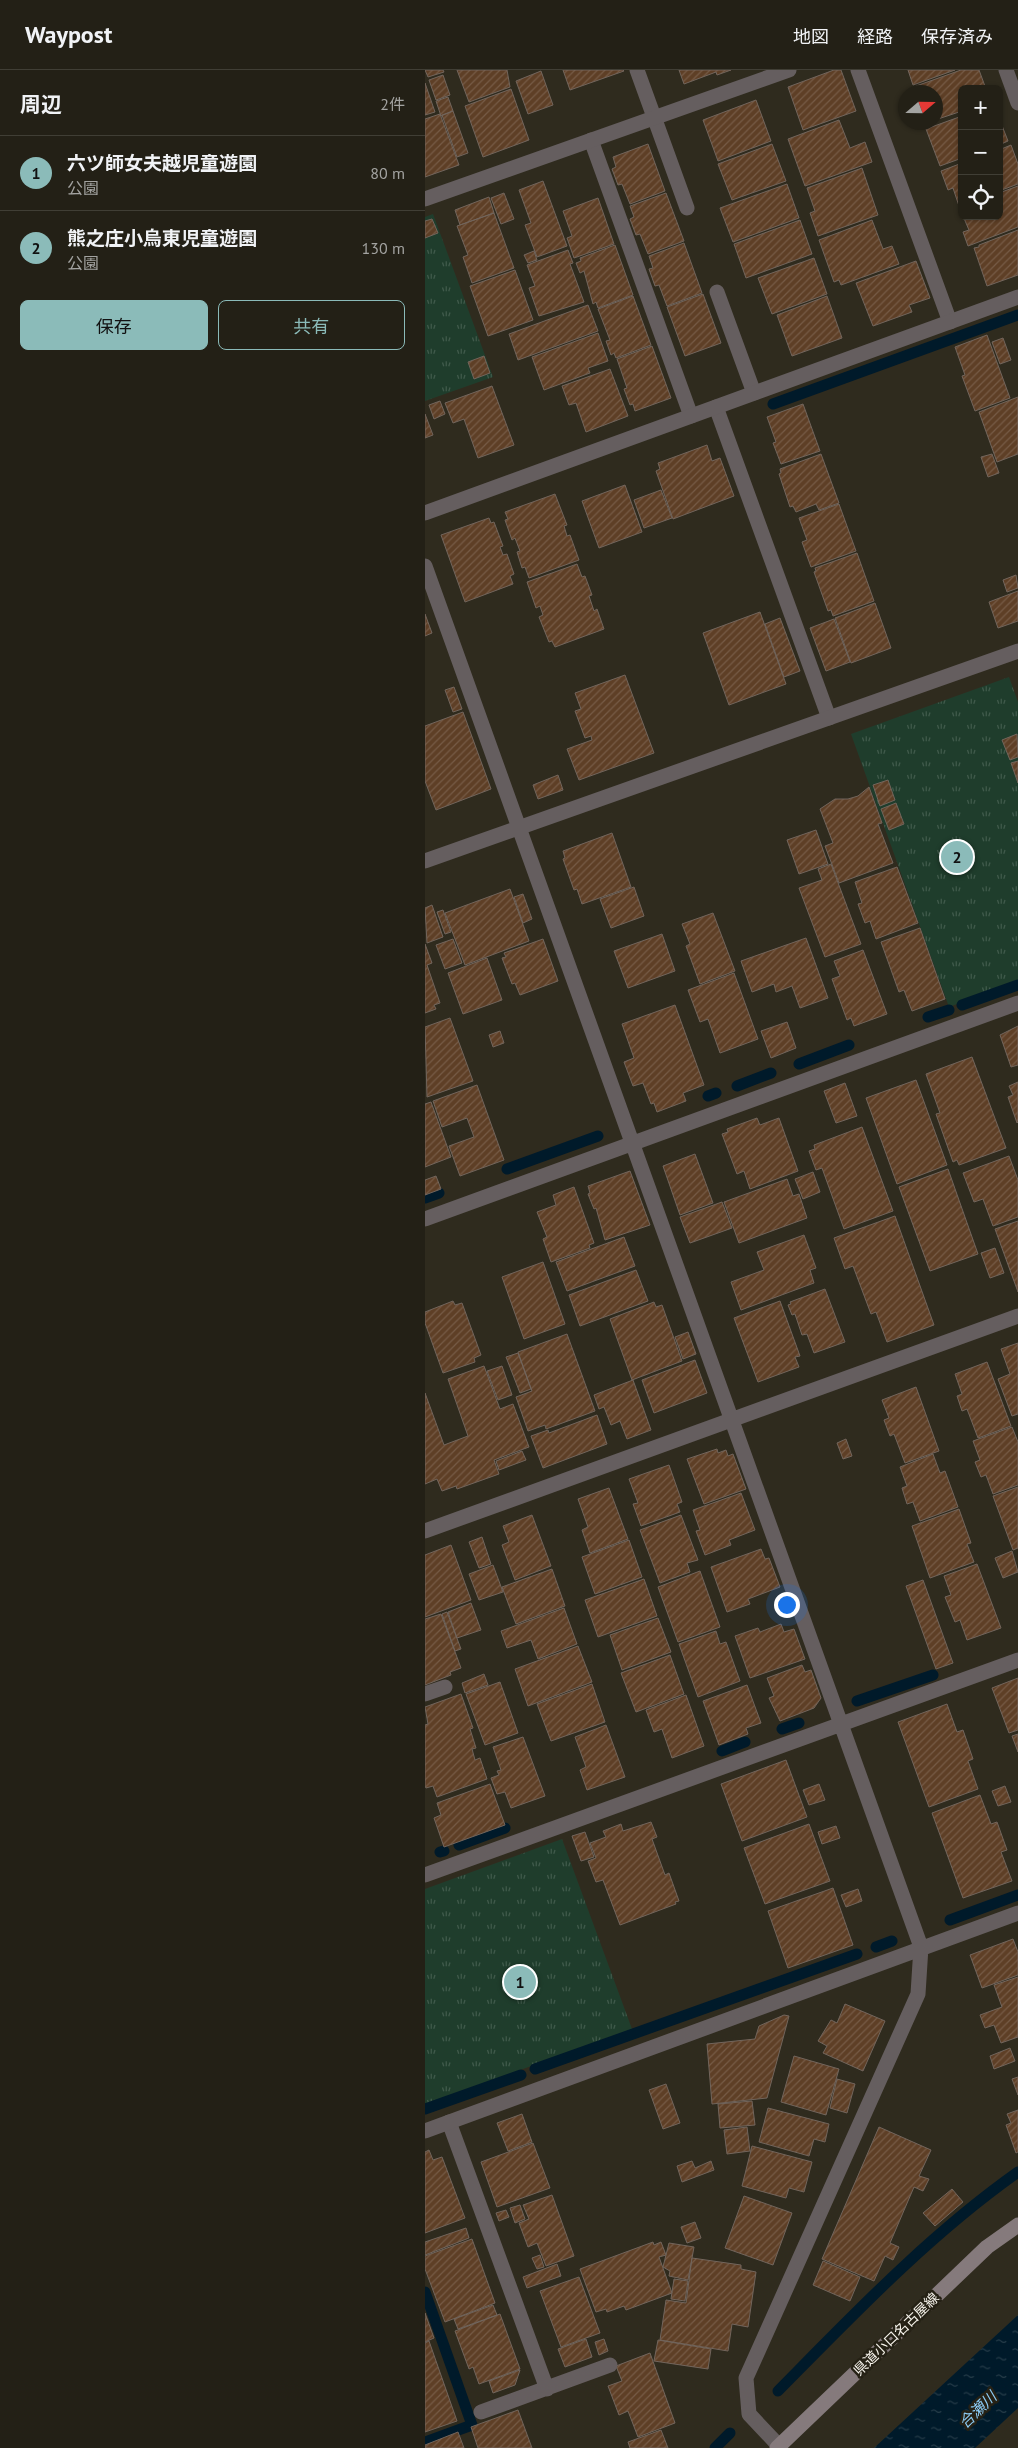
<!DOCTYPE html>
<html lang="ja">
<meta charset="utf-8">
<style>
body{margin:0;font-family:"PT Sans","Noto Sans JP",sans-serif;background:#2b281f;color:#f1f3f6}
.controls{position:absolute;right:15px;top:15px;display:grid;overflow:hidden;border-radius:8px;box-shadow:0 1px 4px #0004}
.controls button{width:45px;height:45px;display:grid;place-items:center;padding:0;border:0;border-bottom:1px solid #403e35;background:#232016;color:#f1f3f6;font:25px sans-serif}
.compass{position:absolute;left:473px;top:15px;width:45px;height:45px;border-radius:50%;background:#232016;box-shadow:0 1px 4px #0004;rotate:70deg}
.you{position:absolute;left:361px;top:1534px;width:18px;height:18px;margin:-12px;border:4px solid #fff;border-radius:50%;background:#1a73e8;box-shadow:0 0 0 8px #1a73e833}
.badge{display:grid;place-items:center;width:32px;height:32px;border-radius:50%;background:#8bbbb9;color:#111;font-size:16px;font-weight:700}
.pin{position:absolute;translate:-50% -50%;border:2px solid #fff;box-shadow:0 1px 5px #0006}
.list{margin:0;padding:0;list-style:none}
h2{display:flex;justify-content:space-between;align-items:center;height:65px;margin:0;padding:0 20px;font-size:21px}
h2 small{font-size:16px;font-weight:400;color:#a3a3a1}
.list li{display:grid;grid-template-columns:32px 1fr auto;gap:15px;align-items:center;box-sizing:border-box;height:75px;padding:0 20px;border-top:1px solid #403e35}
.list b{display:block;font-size:19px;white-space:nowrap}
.list p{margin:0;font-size:16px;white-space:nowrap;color:#a3a3a1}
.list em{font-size:16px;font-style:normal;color:#a3a3a1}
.actions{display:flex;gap:10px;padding:15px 20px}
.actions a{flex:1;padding:11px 0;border:1px solid #8bbbb9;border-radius:8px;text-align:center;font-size:18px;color:#8bbbb9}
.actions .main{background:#8bbbb9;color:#111}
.icon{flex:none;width:28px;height:28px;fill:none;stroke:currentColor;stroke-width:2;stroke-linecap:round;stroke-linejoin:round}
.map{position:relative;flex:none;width:593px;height:2378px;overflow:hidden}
header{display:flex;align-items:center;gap:30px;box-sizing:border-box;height:70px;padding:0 25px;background:#232016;border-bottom:1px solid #403e35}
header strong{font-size:24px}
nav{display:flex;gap:28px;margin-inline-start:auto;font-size:18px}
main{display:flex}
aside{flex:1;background:#232016}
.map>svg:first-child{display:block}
</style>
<header>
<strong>Waypost</strong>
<nav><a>地図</a><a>経路</a><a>保存済み</a></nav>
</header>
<main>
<aside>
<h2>周辺<small>2件</small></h2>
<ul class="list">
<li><span class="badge">1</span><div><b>六ツ師女夫越児童遊園</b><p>公園</p></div><em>80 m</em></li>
<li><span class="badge">2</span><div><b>熊之庄小烏東児童遊園</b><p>公園</p></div><em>130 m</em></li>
</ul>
<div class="actions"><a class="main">保存</a><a>共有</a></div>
</aside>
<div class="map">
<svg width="593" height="2378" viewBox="0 0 593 2378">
<defs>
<pattern id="park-tufts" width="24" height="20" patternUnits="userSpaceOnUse" patternTransform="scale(1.25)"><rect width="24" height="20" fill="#1f3d2c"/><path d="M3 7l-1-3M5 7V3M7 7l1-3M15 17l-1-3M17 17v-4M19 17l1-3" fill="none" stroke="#405a4b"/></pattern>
<pattern id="water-ripples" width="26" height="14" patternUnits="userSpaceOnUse" patternTransform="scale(1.25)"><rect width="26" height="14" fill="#001a2a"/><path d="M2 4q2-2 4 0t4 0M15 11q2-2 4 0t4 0" fill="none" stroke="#263c49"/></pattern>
<pattern id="building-hatch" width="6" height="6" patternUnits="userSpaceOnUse" patternTransform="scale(1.25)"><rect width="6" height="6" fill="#5e3f26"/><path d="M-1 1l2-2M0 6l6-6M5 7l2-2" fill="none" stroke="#765b46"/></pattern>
</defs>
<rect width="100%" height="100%" fill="#2f2b1e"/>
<path fill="url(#park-tufts)" d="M8,144l60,163 -68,24v-184z
M584,607l9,25v279l-69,26 -98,-273z
M137,1769l70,190 -207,76v-216z"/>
<path fill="url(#water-ripples)" d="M593,2245v93l-43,40h-101z"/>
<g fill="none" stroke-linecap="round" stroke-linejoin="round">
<path stroke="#001a2a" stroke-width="11" d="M348,334l245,-89
M537,935l56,-20
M503,947l21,-7
M374,994l50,-19
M312,1016l34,-13
M283,1026l8,-3
M82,1099l91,-33
M0,1128l14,-5
M432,1631l76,-26
M357,1659l17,-6
M297,1681l23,-9
M34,1775l46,-17
M15,1782l4,-1
M525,1850l68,-25
M451,1877l16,-6
M110,1999l322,-115
M0,2039l96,-34
M0,2222l47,133 -47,17
M353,2321c76,-77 151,-156 240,-219
M290,2378l15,-15"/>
</g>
<path fill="url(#building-hatch)" stroke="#72655c" d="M0,0h18l1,2 -16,5z
M32,0h50l3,17 -41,15z
M138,0h60l1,1 -54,19z
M254,0h52l-14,5 -1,-3 -32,12z
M409,0h7l15,41 -53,19 -15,-43z
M483,0h47l-42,15z
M536,0h18l7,19h-24v22l-27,9v-28h-21l-1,-1 4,-2 -1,-3z
M116,1l12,34 -25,9 -12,-33z
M18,5l7,20 -14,5 -7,-20z
M0,13l10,29 -10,3z
M86,19l18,51 -46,17 -18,-51z
M23,27l5,14 -12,5 -5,-15z
M331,30l15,41 -53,20 -15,-41z
M28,41l15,42 -11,4 -15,-42z
M15,44l19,51 -34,12v-58z
M537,46v42l-22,8 -14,-37z
M574,48l9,23 -9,4z
M414,50l11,28 15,-6 7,20 -67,24 -17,-47z
M223,74l17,47 -35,13 -8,-20 -4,1 -6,-16 4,-2 -3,-10z
M347,74l14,37 -54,19 -14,-36z
M586,75l7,19v20l-19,7v-41z
M537,93v42l-3,1 -6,-18 -5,2 -7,-19z
M437,98l16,47 -60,21 -8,-23 5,-2 -8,-23z
M118,111l24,65 -30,11 -12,-32 6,-2 -12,-33z
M362,114l12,34 -66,24 -13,-34z
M593,116v41l-50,19 -5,-14 6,-2 -6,-14h36v-23z
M79,123l10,26 -13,5 -10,-26z
M241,123l18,48 -36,13 -8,-20 -4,1 -6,-16 4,-2 -4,-11z
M64,127l5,16 -34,12 -5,-15z
M173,128l16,46 -40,14 -7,-20 5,-2 -9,-25z
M69,143l20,55 -42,15 -9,-26 5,-2 -11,-29z
M7,149l6,14 -13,5v-17z
M375,150l12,34 -66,24 -12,-34z
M447,150l11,29 9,-3 7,18 -58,21 -2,-5 -5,2 -15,-42z
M593,160v45l-31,11 -13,-38 5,-1v-2z
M259,173l18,50 -35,13 -8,-21 -4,1 -6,-17 4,-1 -4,-12z
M190,175l18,50 -35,13 -2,-6 -3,2 -9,-33 -4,2 -4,-10 5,-2 -1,-3z
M143,180l5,13 -3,1 14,38 -45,14 -10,-28 6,-2 -8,-21z
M109,181l3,9 -9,3 -4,-8z
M389,188l13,36 -55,20 -14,-36z
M491,191l14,37 -21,7 3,7 -39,14 -17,-43z
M90,200l18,50 -45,16 -18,-50z
M278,224l18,49 -36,13 -18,-49z
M208,226l18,49 -35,13 -2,-5 -3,2 -5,-14 4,-1 -12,-31z
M402,226l15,42 -50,18 -15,-41z
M163,235l10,26 -80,29 -9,-26z
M173,263l10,28 -20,7 2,5 -46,17 -12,-33z
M562,265l23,63 -35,13 -13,-35 3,-1 -10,-28z
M578,268l8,22 -11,4 -8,-22z
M227,276l19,52 -36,13 -2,-7 -3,1 -6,-16 3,-1 -10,-29z
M59,286l6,17 -16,6 -6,-17z
M185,299l18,47 -42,16 -10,-29 -7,2 -7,-19z
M67,316l22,59 -36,13 -14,-39 -11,4 -8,-20z
M593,327v57l-21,8 -18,-50z
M15,331l5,13 -11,5 -5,-14z
M378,334l17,47 -39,13 -8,-21 3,-1 -9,-25z
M0,344l8,21 -8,3z
M282,375l5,16 8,-3 14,38 -61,23 -17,-48 4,-2 -2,-6z
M396,384l18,49 -20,7 -3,-6 -20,8 -3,-6 -3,1 -11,-33 2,-1 -1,-4z
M567,384l7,19 -11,4 -7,-20z
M200,415l17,47 -43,16 -17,-47z
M236,420l11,28 -28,10 -10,-28z
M130,424l12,31 -3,1 3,10 3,-1 9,25 -50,18 -4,-11 -3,1 -5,-16 3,-1 -5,-13 -3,2 -7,-20 3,-1 -3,-7z
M414,434l17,47 -45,16 -9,-25 5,-2 -8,-22z
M64,448l2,5 3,-1 9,24 -3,1 3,8 4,-1 7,20 -4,2 3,8 -48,18 -24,-67z
M432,483l17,48 -41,15 -2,-6 -3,1 -14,-39 2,-1 -1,-3z
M152,494l5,13 3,-1 7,19 -3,1 5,15 3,-2 7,20 -49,18 -3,-6 -3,1 -10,-25 4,-2 -3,-9 -4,2 -9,-26z
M591,505l2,13 -11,4 -4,-12z
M593,521v30l-20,7 -9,-26z
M450,533l16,45 -40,15 -16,-45z
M335,542l26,72 -57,21 -26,-72z
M0,544l7,19 -7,3z
M355,548l20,53 -16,6 -19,-53z
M409,549l16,43 -24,9 -16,-43z
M200,605l29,78 -75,27 -12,-31 25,-9 -1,-4 -6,2 -10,-27 6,-2 -6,-16z
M29,617l8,22 -9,3 -8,-22z
M38,642l28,77 -55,21 -11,-29v-55z
M592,664l1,23 -8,3 -8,-20z
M593,691v22l-7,-20z
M133,705l5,15 -25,9 -5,-14z
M463,710l7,20 -15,6 -7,-21z
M444,717l13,36 -4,1 15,39 -54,20 -14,-37 8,-3 -13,-34 15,-10h13l10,-3z
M471,733l8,21 -15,6 -8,-21z
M391,760l12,34 -29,10 -12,-34z
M187,763l19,54 -49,17 -5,-15 -3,1 -11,-31 2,-1 -2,-7z
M406,794l30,80 -36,13 -26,-69 23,-8 -4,-11z
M472,797l21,56 -42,16 -6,-18 -5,2 -7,-19 4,-1 -7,-21z
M209,817l10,29 -33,12 -11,-29z
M85,819l19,52 -64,24 -20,-52z
M98,824l9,25 -9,4 -9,-26z
M7,835l11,32 -16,6 -2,-35z
M18,840l8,22 -6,2 -8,-22z
M288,843l22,58 -35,13 -14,-38 4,-2 -8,-20z
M495,858l25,71 -33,12 -8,-21 -5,2 -18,-50z
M237,864l13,37 -47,17 -14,-37z
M381,868l22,60 -28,10 -8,-22 -16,6 -2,-8 -22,8 -11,-31z
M28,869l9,24 -17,6 -9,-24z
M118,869l15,42 -38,14 -5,-12 -3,1 -10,-26 4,-1 -2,-4z
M0,874l7,19 -5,2 13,38 -6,2 2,4 -11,4z
M438,880l24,64 -33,12 -3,-8 -4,2 -15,-41 8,-3 -6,-15z
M62,888l15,42 -39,14 -15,-41z
M309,903l24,66 -38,14 -12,-34 -8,3 -12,-32z
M250,935l29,80 -21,8 3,8 -29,11 -3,-9 -3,1 -8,-21 -10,3 -9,-24 10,-4 -12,-34z
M25,948l23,63 -46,16 -2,-70z
M362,952l9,26 -25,10 -10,-27z
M593,956v39l-7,2 -11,-32z
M75,961l4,12 -11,4 -4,-12z
M547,987l34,91 -47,17 -2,-5 -4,2 -17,-48 4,-1 -14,-39z
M491,1010l31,85 -50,19 -31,-86z
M593,1012v40l-1,1 -9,-26 5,-2 -4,-9z
M420,1013l12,33 -21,7 -12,-32z
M52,1015l27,75 -44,16 -11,-30 25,-9 -7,-19 -25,9 -9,-26z
M6,1032l20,55 -26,10v-63z
M332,1048l3,7 19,-7 19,53 -48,18 -6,-18 -7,3 -15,-40 6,-2 -1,-3z
M437,1057l31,84 -49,18 -22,-61 -6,2 -7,-19 6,-2 -1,-4z
M270,1084l18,49 -33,12 -17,-49z
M584,1086l9,24v37l-25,9 -10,-27 -9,3 -11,-29z
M523,1099l30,85 -48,17 -31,-84z
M205,1101l20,54 -45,15 -9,-32 -2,1 -6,-15 2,-1 -2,-7z
M388,1102l7,20 -17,7 -8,-20z
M11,1106l5,13 -16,6v-15z
M362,1109l6,17 6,-2 8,24 -68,25 -15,-41z
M149,1117l20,56 -5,2 1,3 -39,14 -8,-23 4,-2 -10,-25 19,-7 -3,-10z
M297,1132l10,26 -42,15 -10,-26z
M470,1146l39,109 -47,17 -11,-30 -5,2 -18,-48 -8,3 -11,-31z
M593,1151v71l-23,-63z
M379,1165l12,33 -6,2 4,13 -73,27 -10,-28 33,-12 -7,-18z
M199,1167l11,29 -68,25 -11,-29z
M570,1178l9,25 -14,5 -9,-25z
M118,1192l22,62 -41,15 -22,-62z
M211,1200l12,31 -68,25 -11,-31z
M400,1219l20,53 -31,11 -7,-19 -5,1 -7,-21 -3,1 -4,-10 3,-1 -1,-2z
M28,1231l2,4 7,-2 19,52 -7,3 1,4 -32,11 -18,-50v-11z
M355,1231l20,55 -5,1 4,10 -41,15 -24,-64z
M229,1232l2,5 6,-2 20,56 -50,19 -22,-61z
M263,1262l8,22 -13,5 -8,-22z
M142,1264l28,77 -49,18 -1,-4 -17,6 -12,-34 16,-6 -14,-39z
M593,1273v71l-6,2 -14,-37 12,-5 -9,-25z
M93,1283l13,36 -11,4 -14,-36z
M270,1290l12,33 -53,20 -12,-33z
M562,1292l24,64 -33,12 -11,-29 -5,2 -5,-15 5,-2 -7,-20z
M59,1296l16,43 13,-5 16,43 -35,13 5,14 -42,15 -1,-3 -14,5 -5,-12 -12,5v-91l19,52 24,-9 -20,-57z
M77,1296l10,29 -14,5 -11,-29z
M208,1310l18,50 -24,9 -7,-18 -9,4 -7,-18 -5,2 -5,-14z
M491,1317l23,64 -34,12 -11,-29 -4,2 -6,-16 5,-2 -7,-18z
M172,1345l10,29 -64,24 -12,-32 17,-6 1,3z
M587,1357l6,15v43l-25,9 -7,-19 -5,2 -6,-15 5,-2 -7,-19z
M421,1369l6,17 -9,3 -6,-16z
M292,1379l1,4 8,-3 2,6 5,-2 13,35 -42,15 -17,-45z
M97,1381l4,9 -27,10 -3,-9z
M508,1384l7,19 5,-2 13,36 -38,14 -7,-19 -6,2 -5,-16 5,-2 -7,-19z
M244,1395l13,37 -5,2 3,8 -39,14 -8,-22 5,-1 -9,-24z
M593,1417v61l-5,2 -20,-54z
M184,1418l19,51 -38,14 -8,-23 6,-3 -10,-28z
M316,1423l14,37 -26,10 2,5 -26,10 -9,-24 4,-1 -7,-20z
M534,1439l12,34 -4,1 7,18 -44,16 -18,-52z
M107,1445l19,51 -36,14 -13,-35 7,-3 -6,-16z
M256,1445l17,45 -11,3 3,9 -30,11 -20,-53z
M57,1467l9,27 -12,4 -10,-26z
M204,1470l13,37 -47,17 -13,-37z
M26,1475l20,55 -46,17v-62z
M336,1479l4,10 4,-1 11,29 -32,12 2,5 -23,8 -16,-45z
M587,1481l6,21 -15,6 -8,-20z
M552,1494l24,64 -34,12 -7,-20 -5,2 -10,-25 6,-2 -7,-19z
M68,1495l10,27 -24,8 -10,-26z
M127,1499l13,37 -49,18 -14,-37z
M275,1501l20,56 -42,15 -20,-55z
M219,1509l13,37 -59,21 -13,-37z
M498,1510l30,83 -17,6 -30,-83z
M46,1533l10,27 -24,8 -9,-26z
M139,1538l13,36 -39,15 -7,-19 -24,8 -6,-17z
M22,1542l14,37 -6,2 -13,-37z
M16,1544l20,54 -11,4 1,3 -26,10v-66z
M233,1548l13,34 -49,18 -12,-35z
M356,1554l3,8 10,-3 11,30 -55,19 -15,-42 23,-8 2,4z
M291,1561l4,13 6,-2 14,39 -42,16 -19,-53z
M153,1576l14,36 -64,24 -13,-37z
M245,1585l14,39 -48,18 -15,-39z
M377,1595l3,7 6,-2 10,28 -7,10 -34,13 -11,-23 5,-2 -7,-18z
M59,1604l4,11 -23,8 -3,-10z
M593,1608v52l-9,3 -17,-45z
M75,1612l18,51 -33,12 -19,-51z
M167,1614l13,38 -54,19 -14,-37z
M322,1615l14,38 -15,5 2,6 -29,11 -16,-44z
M36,1624l12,34 -3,1 6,19 -4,1 3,11 5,-2 7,21 -50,18 -4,-11 -7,2 -1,-2v-61l3,-1 -3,-17z
M261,1625l18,51 -32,12 -10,-29 -8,3 -8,-22z
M522,1634l10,28 6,-2 10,29 -5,2 10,28 -49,18 -31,-85z
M181,1655l19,52 -38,13 -7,-20 6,-3 -11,-30z
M593,1664v18l-6,-16z
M98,1667l22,59 -34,12 -6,-16 -8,2 -6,-16 8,-3 -2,-4 4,-1 -8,-23z
M361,1690l21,57 -65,24 -21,-57z
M65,1714l15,41 -61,22 -10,-29 7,-3 -4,-12z
M394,1714l6,16 -16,5 -6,-15z
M580,1716l6,16 -13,4 -6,-15z
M555,1725l11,29 6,-2 10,28 -6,2 11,29 -49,17 -31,-85z
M226,1752l6,15 -5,2 13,36 4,-2 10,28 -4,1 1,2 -56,21 -17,-45 -7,2 -8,-21 8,-3 -6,-15 16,-6 -3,-6 18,-7 2,7z
M384,1754l21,57 -65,23 -21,-56z
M411,1756l4,12 -18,6 -4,-12z
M160,1762l9,25 -13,4 -9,-25z
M408,1818l20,57 -65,23 -20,-57z
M433,1819l4,12 -16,6 -5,-12z
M588,1869l5,13v23l-36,13 -12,-33z
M593,1907v60l-17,6 -7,-18 -9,3 -5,-13 22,-8 -8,-22z
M420,1934l40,17 -22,50 -40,-18 4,-7 -9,-5 13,-21 6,3z
M359,1945l5,1 -22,82 -55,6 -5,-60 48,-5 4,-13z
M585,1978l5,13 -21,8 -4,-13z
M369,1986l45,13 -13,46 -45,-13z
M593,2007v18l-6,-16z
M412,2009l18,5 -8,29 -17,-5z
M241,2014l14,39 -17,6 -14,-39z
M327,2031l3,24 -35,3 -2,-24z
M343,2038l61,16 -4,18 -11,-3 -5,17 -50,-14z
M593,2040v42l-2,1 -10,-28 5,-2 -4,-9z
M97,2044l10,28 -24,9 -11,-28z
M322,2057l3,24 -23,3 -3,-24z
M454,2057l52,23 -12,26 10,3 -6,12 -9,-4 -24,56 9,4 -6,13 -8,-4 -11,25 -52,-22z
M108,2073l17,45 -53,19 -16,-45z
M327,2076l60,16 -8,30 -15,-4 -3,10 -44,-12z
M4,2080l4,10 9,-3 23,61 -40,15v-81z
M267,2091l3,7 16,-7 3,9 -32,12 -5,-16z
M527,2119l11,13 -28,24 -12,-13z
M127,2125l22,61 -28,10 -9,-23 -9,4 -9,-24 10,-4 -6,-14z
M319,2126l48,17 -19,52 -48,-17z
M95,2135l5,14 -10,4 -5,-15z
M81,2140l3,7 -10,4 -3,-8z
M270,2152l6,16 -14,5 -6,-16z
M41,2158l3,10 -44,17v-13z
M47,2169l23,64 -50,19 -20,-53v-13z
M228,2172l1,3 7,-3 5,13 -7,2 13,36 -46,17 -2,-4 -17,6 -1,-3 -10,3 -16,-43z
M244,2173l25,4 -6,33 -19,-4 1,-5 -7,-4z
M115,2185l4,12 -7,2 -5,-11z
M267,2188l49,7v4l15,3 -8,55 -16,-3 -4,27 -68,-11 6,-40 20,3z
M398,2191l37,16 -10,24 -37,-16z
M132,2194l4,12 -34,12 -4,-11z
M154,2207l21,56 -39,14 -21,-56z
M249,2209l14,2 -3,20 -14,-2z
M68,2235l4,10 -39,14 -4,-10z
M0,2243l9,25 -9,4z
M75,2244l20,55 -41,15 -6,-17 -4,2 -14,-38z
M161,2269l6,18 -27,10 -7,-18z
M179,2269l4,12 -9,4 -4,-13z
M233,2270l53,9 -3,20 -54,-8z
M4,2271l28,80 -32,11v-89z
M225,2283l25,70 -37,14 -10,-26 -9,4 -11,-29 14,-5 -6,-15z
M95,2300l-5,15 -22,8 -4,-12z
M93,2340l14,38h-54l-7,-21z
M236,2360l7,18h-38l-2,-6z
M33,2362l6,16h-39v-3z"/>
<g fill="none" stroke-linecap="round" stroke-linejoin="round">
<path stroke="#655e5f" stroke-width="15" d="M212,0l50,138
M433,0l92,252
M166,70l100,276
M292,222l37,101
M291,337l113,311
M24,2052l98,267
M56,2342l129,-47"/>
<path stroke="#655e5f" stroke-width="15" d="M581,0l12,33
M0,129l364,-129
M0,443l593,-216
M0,496l496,1381 -3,47 -172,384 3,36 30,32
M0,791l593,-210
M0,1149l593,-216
M0,1461l593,-215
M0,1624l20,-7
M0,1805l593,-215
M0,2061l593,-218"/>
<path stroke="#857a7c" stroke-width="15" d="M352,2378l210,-201 31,-22"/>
</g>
<g text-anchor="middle" stroke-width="5" stroke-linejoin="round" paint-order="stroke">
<g font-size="14" fill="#f6f3eb" stroke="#252115">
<text transform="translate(471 2264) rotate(-44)" y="5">県道小口名古屋線</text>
</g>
<g font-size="15" font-style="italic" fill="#8dcdf7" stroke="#252115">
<text transform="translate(553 2340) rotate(-44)" y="5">合瀬川</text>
</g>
</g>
</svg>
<div class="controls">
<button>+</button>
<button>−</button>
<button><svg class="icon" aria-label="locate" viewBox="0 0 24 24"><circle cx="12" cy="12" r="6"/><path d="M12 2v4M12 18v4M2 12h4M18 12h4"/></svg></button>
</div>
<svg class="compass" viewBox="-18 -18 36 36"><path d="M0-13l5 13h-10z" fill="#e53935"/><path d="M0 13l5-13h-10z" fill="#a3a3a1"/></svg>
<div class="you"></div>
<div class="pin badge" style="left:95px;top:1912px">1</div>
<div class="pin badge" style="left:532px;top:787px">2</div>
</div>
</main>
